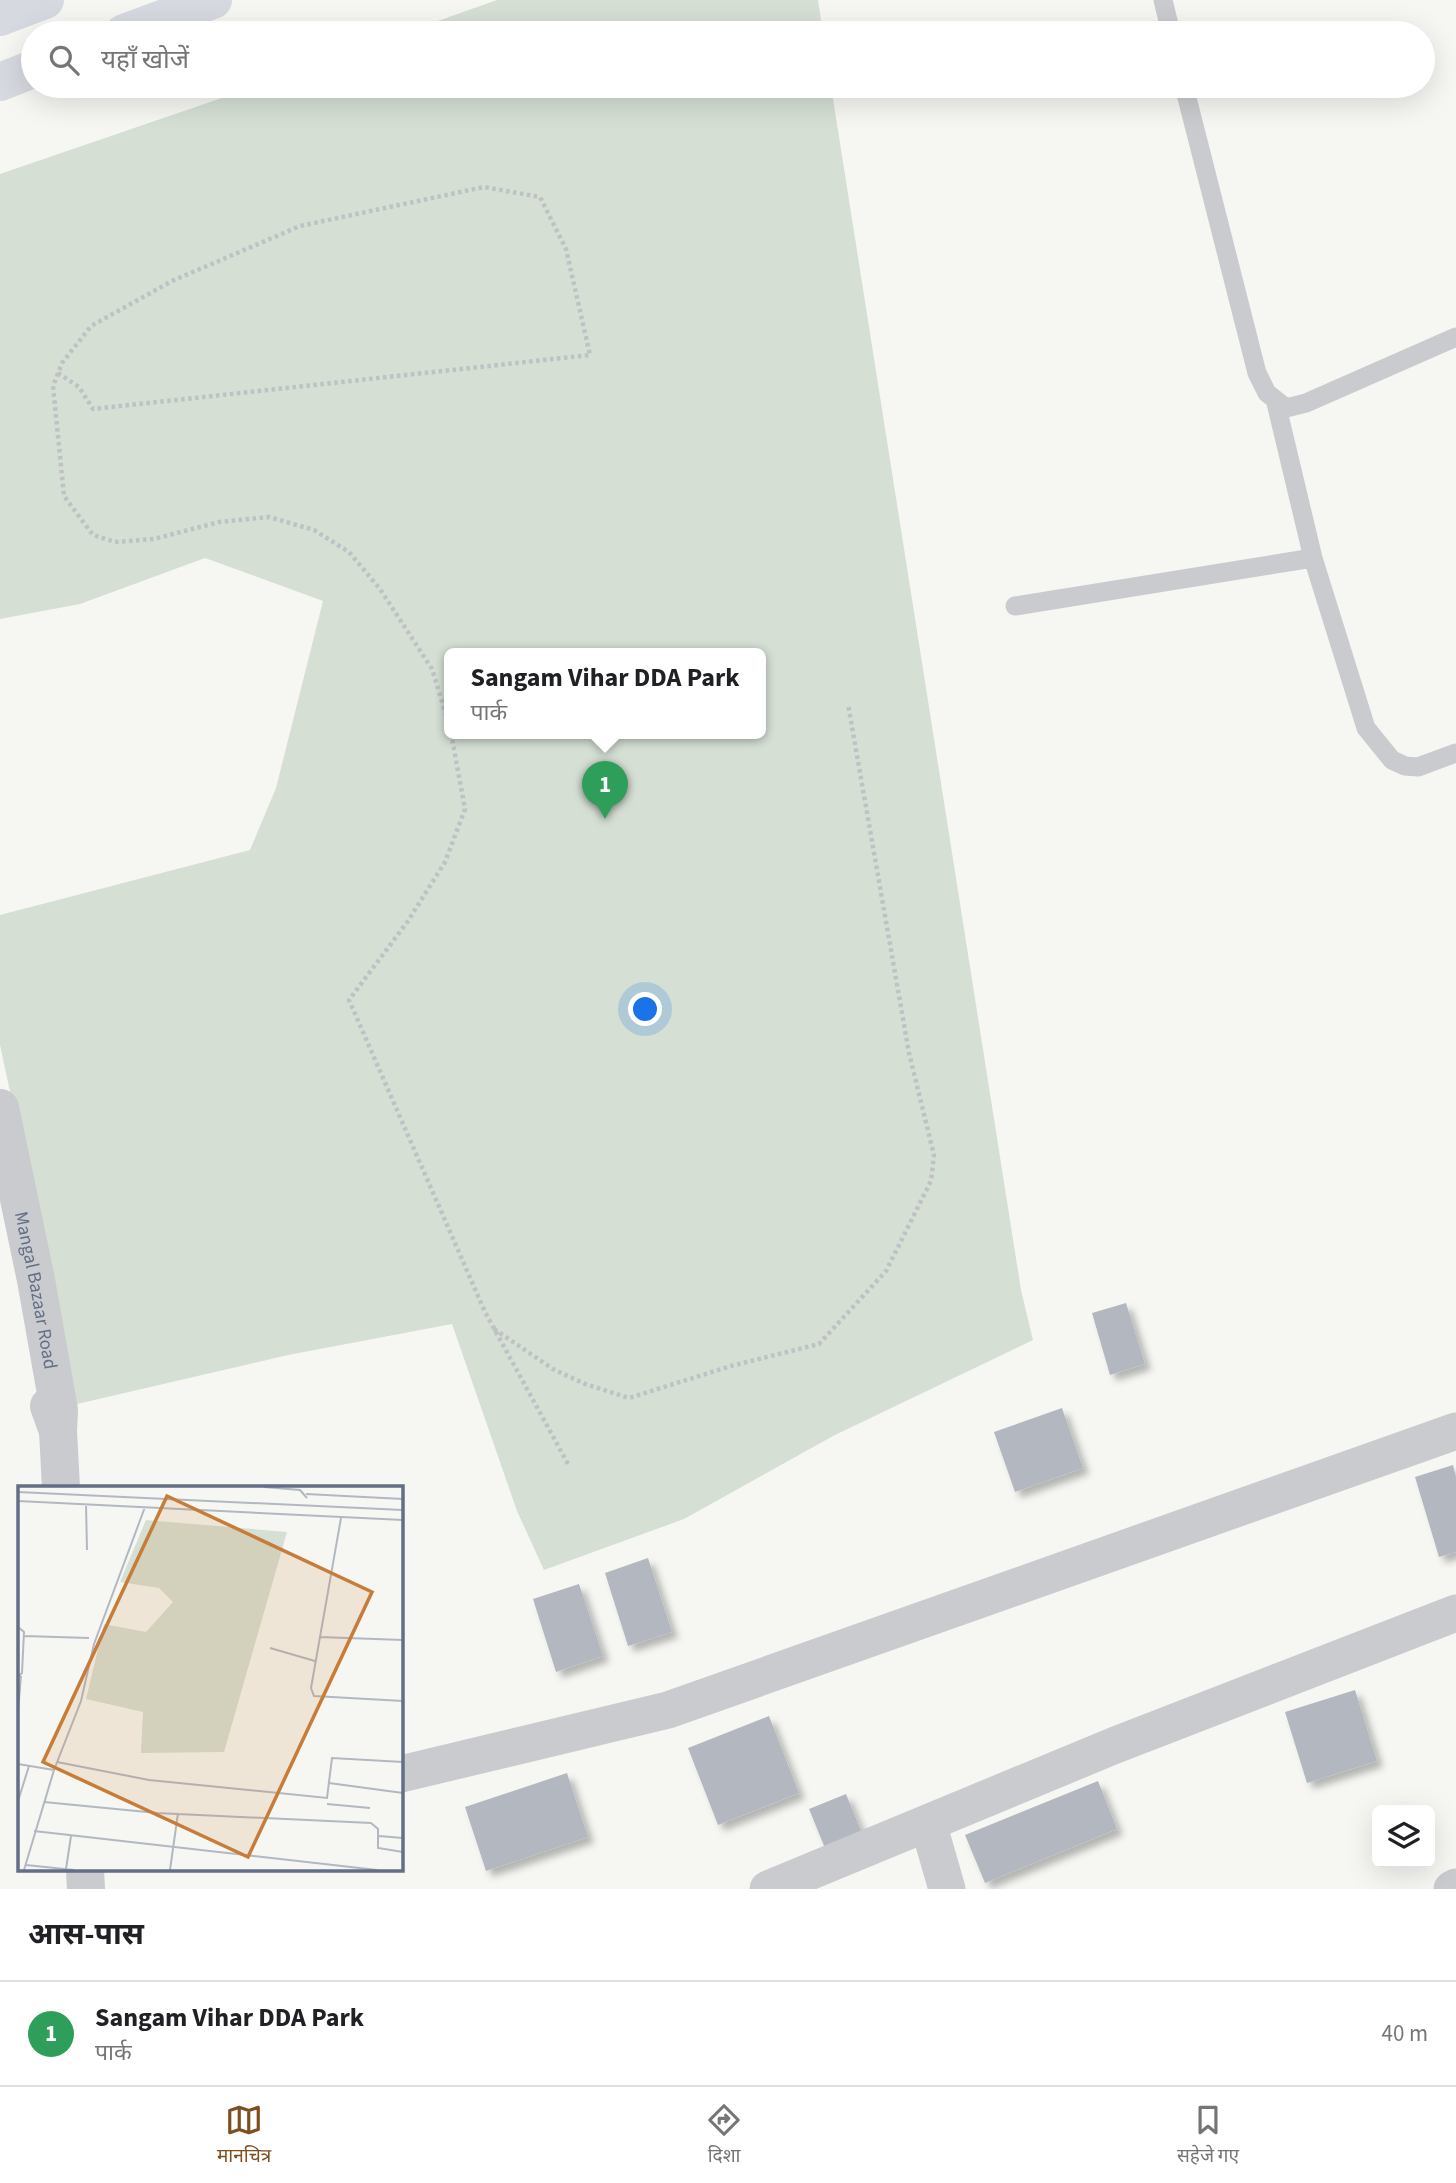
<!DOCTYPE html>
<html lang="hi">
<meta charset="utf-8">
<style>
body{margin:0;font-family:"Source Sans 3","Noto Sans Devanagari",sans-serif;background:#f2f2f2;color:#202124}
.controls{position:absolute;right:21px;bottom:21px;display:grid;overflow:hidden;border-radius:10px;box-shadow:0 7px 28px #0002}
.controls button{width:63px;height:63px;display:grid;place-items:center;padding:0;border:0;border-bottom:2px solid #e0e0e0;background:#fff;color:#202124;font:35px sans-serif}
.you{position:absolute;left:646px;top:1010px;width:24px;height:24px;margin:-18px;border:5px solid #fff;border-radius:50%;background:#1a73e8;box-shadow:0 0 0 10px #1a73e833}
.badge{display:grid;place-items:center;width:46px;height:46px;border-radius:50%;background:#7e4e1f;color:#fff;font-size:23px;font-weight:700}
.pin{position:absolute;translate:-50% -58px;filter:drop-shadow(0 2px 4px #0008)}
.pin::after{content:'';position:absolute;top:37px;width:24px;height:21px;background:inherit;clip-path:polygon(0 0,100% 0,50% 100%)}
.popup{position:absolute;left:444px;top:648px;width:322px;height:91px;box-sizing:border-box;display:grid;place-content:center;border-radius:10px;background:#fff;filter:drop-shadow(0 2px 5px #0005);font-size:23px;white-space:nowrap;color:#757577}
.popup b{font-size:26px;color:#202124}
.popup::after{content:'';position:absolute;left:50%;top:100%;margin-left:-14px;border:14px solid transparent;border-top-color:#fff}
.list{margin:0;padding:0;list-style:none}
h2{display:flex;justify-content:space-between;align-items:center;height:91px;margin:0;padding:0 28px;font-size:30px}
h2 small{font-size:23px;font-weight:400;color:#757577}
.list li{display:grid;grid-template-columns:46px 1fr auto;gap:21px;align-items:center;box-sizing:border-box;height:105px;padding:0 28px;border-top:2px solid #e0e0e0}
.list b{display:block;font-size:26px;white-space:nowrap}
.list p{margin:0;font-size:23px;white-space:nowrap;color:#757577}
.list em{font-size:23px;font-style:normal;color:#757577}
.icon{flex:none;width:38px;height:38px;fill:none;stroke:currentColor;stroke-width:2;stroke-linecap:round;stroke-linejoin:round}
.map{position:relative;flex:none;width:1456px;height:1889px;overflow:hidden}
.search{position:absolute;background:#fff;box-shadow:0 7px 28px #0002;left:21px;right:21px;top:21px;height:77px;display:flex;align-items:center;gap:18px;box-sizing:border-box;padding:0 24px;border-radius:38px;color:#757577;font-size:26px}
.sheet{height:196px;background:#fff}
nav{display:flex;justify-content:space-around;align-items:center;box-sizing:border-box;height:98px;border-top:2px solid #e0e0e0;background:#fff;font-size:19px;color:#757577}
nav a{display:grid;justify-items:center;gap:4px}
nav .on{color:#7e4e1f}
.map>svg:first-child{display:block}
</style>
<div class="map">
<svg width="1456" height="1889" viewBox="0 0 1456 1889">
<defs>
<filter id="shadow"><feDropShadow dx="6" dy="6" stdDeviation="3.5" flood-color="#0004"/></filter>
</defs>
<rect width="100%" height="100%" fill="#f6f7f3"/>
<path fill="#d5dfd4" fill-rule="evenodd" d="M497,0h321l5,33h-419z
M257,86h574l190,1204 12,50 -200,96 -149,83 -140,51 -27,-59 -65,-187 -164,31 -211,49 -77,-359v-130l250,-65 26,-62 47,-187 -118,-43 -125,46 -80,15v-445zM449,653h312v80h-312z"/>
<path fill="#b3b7c0" filter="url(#shadow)" d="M1126,1303l19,61 -35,11 -18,-62z
M1062,1408l21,60 -68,24 -21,-60z
M1453,1465l3,12v75l-17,5 -24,-80z
M648,1558l24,74 -44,14 -23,-73z
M579,1584l24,72 -47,16 -23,-73z
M1355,1690l22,71 -70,22 -22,-71z
M769,1716l30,77 -81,32 -30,-77z
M567,1773l21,64 -102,34 -21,-64z
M1098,1781l19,48 -132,54 -20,-48z
M846,1794l18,44 -37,15 -18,-44z"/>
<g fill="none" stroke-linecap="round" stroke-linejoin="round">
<path stroke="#bfc1c4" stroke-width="4.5" stroke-dasharray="3.5 3.5" stroke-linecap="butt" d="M58,373l21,14 14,22 497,-54 -24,-106 -26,-52 -56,-10 -184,39 -128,55 -81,45 -29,37 -9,23 11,110 29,39 22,7 39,-3 65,-17 50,-5 45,13 35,22 31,37 52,80 17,56
M451,733l14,76 -20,53 -37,59 -59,79 136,312 83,152
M494,1329l59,40 32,15 44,14 102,-32 88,-22 67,-73 45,-90 3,-26 -25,-102 -61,-349"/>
<path stroke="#c9cbcf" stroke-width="19" d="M1163,0l8,33
M1184,86l73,287 10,20 19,15 20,-5 150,-66
M1276,403l37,155 53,170 26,32 13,6 13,1 38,-14
M1015,606l298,-48"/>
<path stroke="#c9cbcf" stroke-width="37" d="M401,1774l267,-64 788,-279
M928,1823l19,66
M768,1889l345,-143 343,-133
M1452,1889l4,-2"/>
<g stroke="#c9cbcf" stroke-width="38">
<path id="s1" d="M0,1108l36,172 23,130 -1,21"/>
<path d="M49,1406l9,25 3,57"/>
<path d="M85,1870l1,19"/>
</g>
<path stroke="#d6d9df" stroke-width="38" d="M0,17l45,-17
M124,33l89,-33
M0,82l33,-13"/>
</g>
<g text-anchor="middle" stroke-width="7" stroke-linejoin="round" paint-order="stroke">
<g font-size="19" fill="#636e87" stroke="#fff">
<text dy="7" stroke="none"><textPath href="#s1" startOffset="186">Mangal Bazaar Road</textPath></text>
</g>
</g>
<g transform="translate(18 1486)">
<rect width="385" height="385" fill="#f6f7f3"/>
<path d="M128,34l141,12 -63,220 -83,1 2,-41 -57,-13 18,-75 42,8 27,-30 -14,-14 -39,-6z" fill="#d5dfd4"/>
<path fill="none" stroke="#b2b8c2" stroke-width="2" d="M246,1l36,3 7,8M0,6l385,18M288,8l97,5M0,15l385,19M68,18l1,46M323,32l-21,119 83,3M0,141l6,5 -2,41 -4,4M6,150l65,2M302,151l-9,51 3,8 89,5M252,162l45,13M0,226l3,-36M39,276l92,18 178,18 5,-40 71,4M0,278l36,6M311,297l74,10M0,315l11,-35M26,316l113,11 214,10 7,6v19l25,4M309,318l43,4M16,345l343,39M361,350l24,2M8,379l48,5M48,383l5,-33M6,384l30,-100 27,-69 13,-57 51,-137M152,384l8,-57"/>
<path fill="#c77d39" fill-opacity="0.15" stroke="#c77d39" stroke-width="3.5" d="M149,10l205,96 -124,265 -205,-95z"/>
<rect width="385" height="385" fill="none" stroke="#636e87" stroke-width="3.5"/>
</g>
</svg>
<div class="controls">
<button><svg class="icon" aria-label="layers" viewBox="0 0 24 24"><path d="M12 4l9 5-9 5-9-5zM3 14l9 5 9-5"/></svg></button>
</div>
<div class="you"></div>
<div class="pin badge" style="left:605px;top:819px;background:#2e9e5b">1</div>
<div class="popup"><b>Sangam Vihar DDA Park</b>पार्क</div>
<div class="search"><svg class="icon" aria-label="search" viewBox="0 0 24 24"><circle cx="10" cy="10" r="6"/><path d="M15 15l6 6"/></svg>यहाँ खोजें</div>
</div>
<section class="sheet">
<h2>आस-पास<small></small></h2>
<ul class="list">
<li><span class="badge" style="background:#2e9e5b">1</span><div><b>Sangam Vihar DDA Park</b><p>पार्क</p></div><em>40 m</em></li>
</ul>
</section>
<nav>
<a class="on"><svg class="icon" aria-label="map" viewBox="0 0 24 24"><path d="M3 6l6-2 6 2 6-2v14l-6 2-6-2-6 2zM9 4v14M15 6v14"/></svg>मानचित्र</a>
<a><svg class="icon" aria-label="directions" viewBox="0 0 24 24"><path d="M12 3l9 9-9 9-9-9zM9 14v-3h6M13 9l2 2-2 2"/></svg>दिशा</a>
<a><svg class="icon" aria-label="saved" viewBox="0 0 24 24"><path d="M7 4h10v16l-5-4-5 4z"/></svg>सहेजे गए</a>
</nav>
